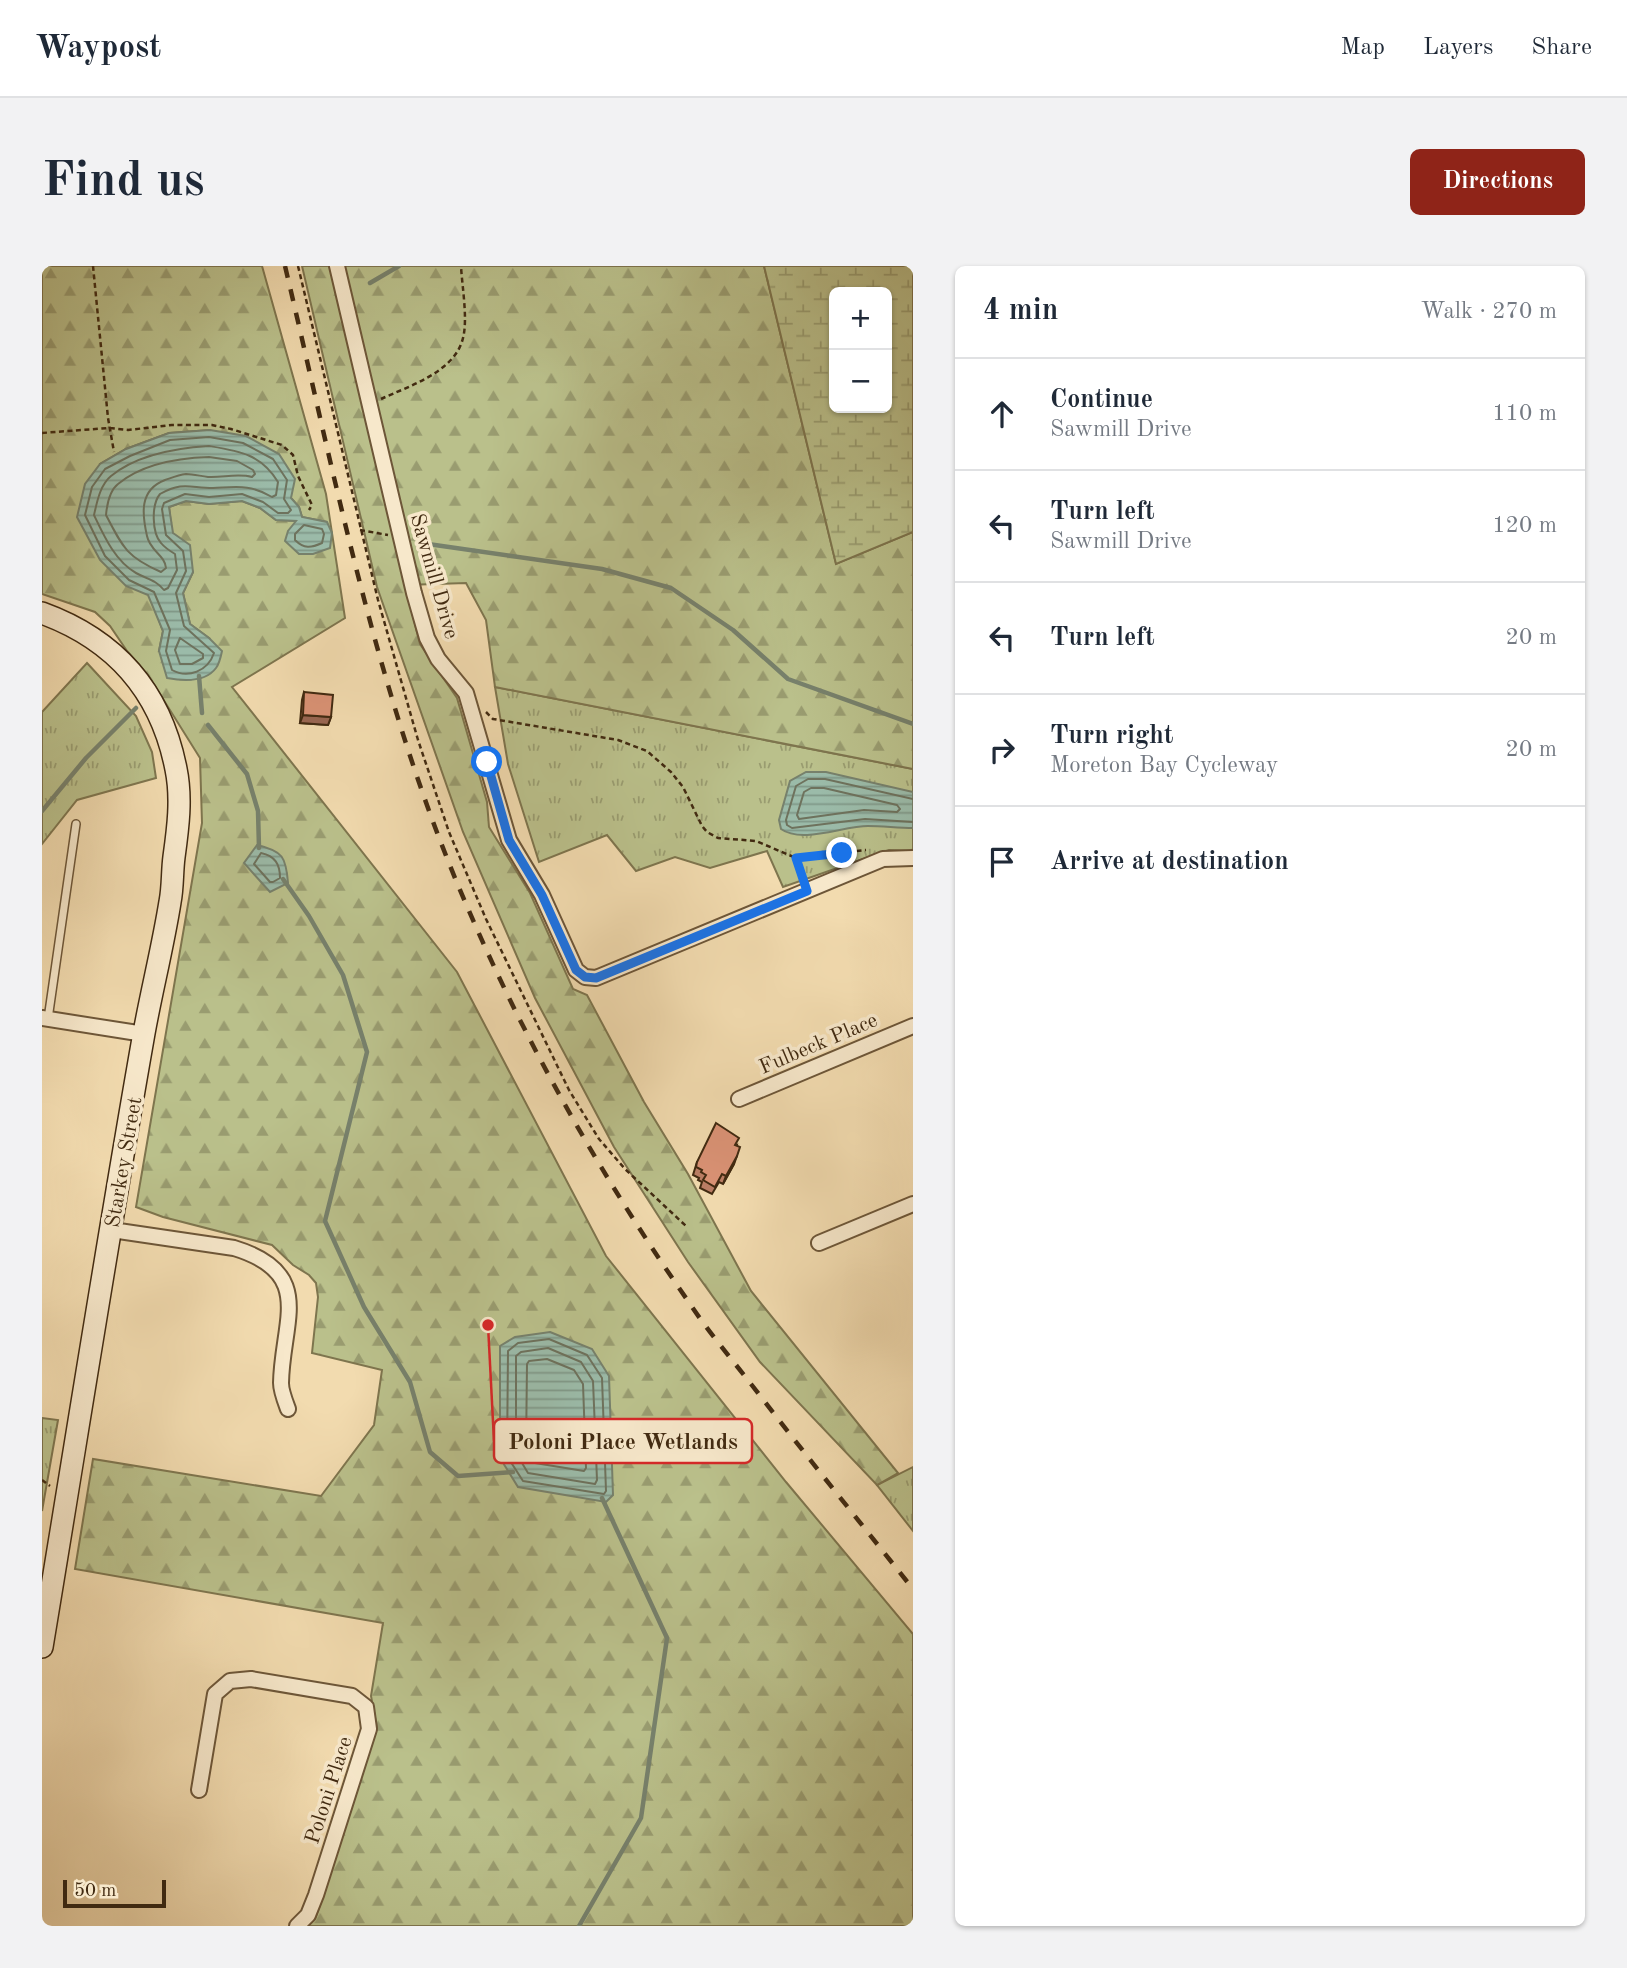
<!DOCTYPE html>
<meta charset="utf-8">
<style>
body{margin:0;font-family:"Old Standard TT",serif;background:#f2f2f3;color:#1f2937}
.controls{position:absolute;right:21px;top:21px;display:grid;overflow:hidden;border-radius:10px;box-shadow:0 2px 5px #0004}
.controls button{width:63px;height:63px;display:grid;place-items:center;padding:0;border:0;border-bottom:2px solid #e0e1e3;background:#fff;color:#1f2937;font:35px sans-serif}
.scale{position:absolute;left:21px;bottom:18px;width:103px;box-sizing:border-box;padding-left:7px;border:4px solid #412a11;border-top:0;font-size:19px;line-height:24px;white-space:nowrap;color:#412a11;-webkit-text-stroke:5px #f7e8cb;paint-order:stroke}
.stop{position:absolute;width:21px;height:21px;margin:-16px;border:5px solid #1a73e8;border-radius:50%;background:#fff}
.stop.end{background:#1a73e8;border-color:#fff;box-shadow:0 2px 7px #0008}
.list{margin:0;padding:0;list-style:none}
h2{display:flex;justify-content:space-between;align-items:center;height:91px;margin:0;padding:0 28px;font-size:30px}
h2 small{font-size:23px;font-weight:400;color:#747a83}
.list li{display:grid;grid-template-columns:46px 1fr auto;gap:21px;align-items:center;box-sizing:border-box;height:112px;padding:0 28px;border-top:2px solid #e0e1e3}
.list b{display:block;font-size:26px;white-space:nowrap}
.list p{margin:0;font-size:23px;white-space:nowrap;color:#747a83}
.list em{font-size:23px;font-style:normal;color:#747a83}
.icon{flex:none;width:38px;height:38px;fill:none;stroke:currentColor;stroke-width:2;stroke-linecap:round;stroke-linejoin:round}
.map{position:relative;flex:none;width:871px;height:1660px;overflow:hidden;border-radius:10px}
header{display:flex;align-items:center;gap:42px;box-sizing:border-box;height:98px;padding:0 35px;background:#fff;border-bottom:2px solid #e0e1e3}
header strong{font-size:33px}
nav{display:flex;gap:38px;margin-inline-start:auto;font-size:24px}
.intro{display:flex;align-items:center;justify-content:space-between;box-sizing:border-box;height:168px;padding:0 42px}
h1{margin:0;font-size:49px}
.button{padding:18px 32px;border-radius:10px;background:#8f2418;color:#fff;font-size:24px;font-weight:700}
main{display:flex;gap:42px;padding:0 42px}
aside{flex:1;background:#fff;border-radius:10px;box-shadow:0 2px 5px #0004}
.map>svg:first-child{display:block}
</style>
<header>
<strong>Waypost</strong>
<nav><a>Map</a><a>Layers</a><a>Share</a></nav>
</header>
<div class="intro"><h1>Find us</h1><a class="button">Directions</a></div>
<main>
<div class="map">
<svg width="871" height="1660" viewBox="0 0 871 1660">
<defs>
<pattern id="grass-tufts" width="24" height="20" patternUnits="userSpaceOnUse" patternTransform="scale(1.75)"><rect width="24" height="20" fill="#bac08b"/><path d="M3 7l-1-3M5 7V3M7 7l1-3M15 17l-1-3M17 17v-4M19 17l1-3" fill="none" stroke="#999c70"/></pattern>
<pattern id="forest-firs" width="22" height="20" patternUnits="userSpaceOnUse" patternTransform="scale(1.75)"><rect width="22" height="20" fill="#bac08b"/><path d="M5 1l3.5 6h-7zM16 11l3.5 6h-7z" fill="#999c70"/></pattern>
<pattern id="wetland-marsh" width="20" height="14" patternUnits="userSpaceOnUse" patternTransform="scale(1.75)"><rect width="20" height="14" fill="#bac08b"/><path d="M1 5h8M5 5V1M11 12h8M15 12V8" fill="none" stroke="#999c70"/></pattern>
<pattern id="water-rules" width="6" height="5" patternUnits="userSpaceOnUse" patternTransform="scale(1.75)"><rect width="6" height="5" fill="#9bbba9"/><path d="M0 2.5h6" fill="none" stroke="#809888"/></pattern>
</defs>
<rect width="100%" height="100%" fill="#f2dbaf"/>
<filter id="stains"><feTurbulence type="fractalNoise" baseFrequency=".00286" numOctaves="4"/><feColorMatrix values="0 0 0 0 .2 0 0 0 0 .09 0 0 0 0 .02 0 0 0 .5 -.17"/></filter>
<radialGradient id="worn" r=".72"><stop offset=".6" stop-color="#630" stop-opacity="0"/><stop offset="1" stop-color="#630" stop-opacity=".3"/></radialGradient>
<path fill="url(#grass-tufts)" stroke="#7e754e" stroke-width="2" d="M45,397l49,53 16,36 4,26 -79,22 -35,44v-132z
M453,421l418,82v82l-24,-1 -106,37 -16,-36 -57,17 -35,-11 -39,14 -29,-36 -68,27 -31,-98z
M0,1152l16,2 -16,91z
M871,1201v64l-36,-46z"/>
<path fill="url(#forest-firs)" stroke="#7e754e" stroke-width="2" fill-rule="evenodd" d="M0,0h220l64,228 19,124 -113,69 225,285 149,284 180,226 127,152v292h-606l8,-7 8,-22 54,-169 -6,-32 12,-73 -308,-54 18,-110 228,37 53,-71 8,-55 -70,-17 6,-56 -2,-14 -7,-8 -16,-10 -21,-20 -109,-28 -27,-10 66,-384 -2,-65 -52,-83 -21,-24 -17,-25 -15,-14 -53,-18zM168,164l81,68 8,9 3,10 25,5 -51,-2 -16,-12 -18,-7 -33,3 -23,-3 -17,6 3,26 21,39 -10,21 7,31 19,14 -50,13 4,-20 -63,-167 26,-15 43,-16z
M260,0h462l72,298 77,-32v237l-418,-82 -9,-67 -20,-37 -61,2 15,59 37,54 30,104 2,25 41,66 43,96 14,6 57,107 44,72 63,117 147,182 -21,12 -117,-123 -72,-100 -74,-115 -79,-149 -72,-166 -86,-245z"/>
<path fill="url(#wetland-marsh)" stroke="#7e754e" stroke-width="2" fill-rule="evenodd" d="M722,0h149v266l-77,32zM792,26h53v116h-53z"/>
<path fill="url(#water-rules)" stroke="#77816c" stroke-width="2" d="M168,164l36,6 33,18 16,25 -4,19 8,9 3,10 25,5 5,11 -2,15 -17,6h-14l-14,-13 3,-10 8,-10 -20,-1 -16,-12 -18,-7 -33,3 -23,-3 -17,6 4,26 17,12 3,27 -10,21 7,31 19,14 13,13c-1,5 -3,13 -6,17 -11,15 -33,13 -49,10l-8,-27 4,-20 -15,-36 -22,-9 -26,-26 -23,-43 8,-33 15,-20 26,-15 43,-16z
M764,506h20l87,20v36c-15,0 -30,-2 -45,-2 -25,0 -66,18 -87,3l-2,-9 11,-39z
M215,579c26,6 29,12 31,38l-18,9 -26,-29z
M508,1066l42,17 17,27 4,119 -7,7 -88,-15 -18,-29v-112l15,-9z"/>
<g fill="none" stroke-linecap="round" stroke-linejoin="round">
<path stroke="#6e725d" stroke-width="2" d="M167,171l34,6 30,16 14,21 -3,19 7,11 -3,3h-10l-15,-11 -21,-8 -33,3 -24,-3 -21,9 -2,6 4,26 17,16 3,20 -10,22 8,33 30,27c-6,18 -26,26 -42,17l-6,-19 4,-21 -16,-38 -25,-12 -24,-24 -20,-41 7,-28 13,-18 25,-13 40,-16z
M167,180c30,5 52,8 69,36l-2,13 -4,2c-22,-13 -35,-10 -59,-9 -23,0 -30,-7 -53,6 -9,11 -8,39 1,49 4,5 9,8 14,11l2,16 -9,18 -4,2c-8,-10 -17,-11 -28,-17 -21,-12 -32,-37 -42,-58 3,-13 6,-30 17,-39 27,-22 65,-28 98,-30z
M167,191l28,4 16,9 2,4 -3,3c-15,-4 -30,1 -44,0 -8,-1 -15,-3 -22,-3 -8,1 -15,4 -21,6 -26,10 -23,34 -18,56 3,15 18,19 19,32l-5,4c-34,-15 -38,-24 -55,-57 1,-11 3,-24 12,-31 24,-20 61,-26 91,-27z
M262,259l18,4 2,5 -2,9c-11,5 -18,6 -27,-3v-6z
M138,372l23,16v4l-11,6h-12l-5,-14z
M769,522h13l73,17 3,4 -3,3 -33,-2 -65,9 -2,-4 7,-23z
M871,533l-88,-20h-17l-12,7 -10,34 1,5 5,3 73,-9 48,3
M219,587c14,3 19,11 19,25l-7,4h-3l-16,-18z
M507,1073l38,16 15,23 4,113 -2,3 -81,-13 -16,-25 1,-105 10,-8z
M506,1082l33,14 12,19 4,99 -2,4 -67,-11 -12,-20v-97l5,-4z
M505,1093l27,11 9,14 3,84 -2,3 -49,-8 -9,-13 1,-86 2,-3z"/>
<path stroke="#77816c" stroke-width="4.5" d="M328,17l29,-17
M386,278l174,25 69,19 62,42 55,49 125,45
M157,410l3,37
M166,459l39,49 11,37 1,37
M0,545l44,-53 50,-50
M241,613l26,37 34,59 24,77 -42,169 39,86 46,75 20,70 28,24 55,-4
M537,1660l62,-108 26,-180 -65,-140"/>
<g stroke="#6d5638" stroke-width="10">
<path id="lane" d="M6,753l28,-195"/>
</g>
<g stroke="#6d5638" stroke-width="18">
<path id="street" d="M295,0l77,327 13,45 11,21 28,34 43,147 33,55 34,75 9,7 11,1 287,-119 30,-1
M0,752l102,16
M697,833l174,-73
M70,964l122,18c82,25 48,73 47,135 0,8 4,18 7,26
M777,977l94,-39
M157,1524l16,-96 15,-13 21,-2 101,17 14,11 3,22 -53,166 -8,20 -11,11"/>
</g>
<g stroke="#412a11" stroke-width="24">
<path id="secondary" d="M0,347c74,27 119,79 134,156 6,29 2,59 -2,88 -2,15 -1,30 -4,45 -7,44 -18,87 -26,131 -36,204 -68,409 -102,614"/>
</g>
<path stroke="#412a11" stroke-width="2.5" stroke-dasharray="5 3.5" stroke-linecap="butt" d="M51,0l15,152 6,34
M256,0l80,334 40,140 31,92 37,87 83,171 30,49 26,30 61,57
M339,133c28,-13 74,-27 82,-61 5,-19 -1,-52 -2,-72
M0,167l67,-5 19,2 44,-5h40l19,4 51,16 11,10 5,21 14,29 -3,5
M318,264l28,5
M444,446l7,7 125,21 29,11 24,21 12,15 19,39 5,6 11,6 38,3 40,17 70,-8
M754,592l7,20
M0,1214l8,6"/>
<use href="#lane" stroke="#f7e8cb" stroke-width="7"/>
<use href="#street" stroke="#f7e8cb" stroke-width="14"/>
<use href="#secondary" stroke="#f7e8cb" stroke-width="21"/>
<path stroke="#412a11" stroke-width="4.5" stroke-dasharray="12 12" stroke-linecap="butt" d="M243,0c51,215 93,435 181,638 60,140 135,272 222,397 19,29 42,56 63,83 53,69 108,137 162,205"/>
</g>
<path fill="#bb7e65" stroke="#412a11" stroke-width="2" d="M262,426l27,25 -3,8 -28,-2 2,-23z
M695,879l-3,19 -11,20 -4,-2 -7,12 -12,-6 2,-6 -4,-2 1,-2 -6,-3 4,-13z"/>
<path fill="#996652" stroke="#412a11" stroke-width="2" d="M261,449l28,2 -3,8 -28,-2z
M695,890l-3,8 -11,20 3,-8z"/>
<path fill="#da9275" stroke="#412a11" stroke-width="2" d="M262,426l29,3 -2,22 -28,-2z
M674,857l23,15 -4,7 5,2 -3,9 -11,20 -4,-2 -7,13 -12,-7 3,-5 -5,-3 1,-2 -6,-3 1,-5z"/>
<g fill="none" stroke-linecap="round" stroke-linejoin="round">
<path stroke="#1a73e8" stroke-width="9" d="M445,496l22,78 33,55 34,75 9,7 11,1 211,-87 -11,-33 46,-5"/>
</g>
<g text-anchor="middle" stroke-width="7" stroke-linejoin="round" paint-order="stroke">
<g font-size="21" fill="#412a11" stroke="#f7e8cb">
<text transform="translate(393 310) rotate(74)" y="7">Sawmill Drive</text>
<text transform="translate(776 777) rotate(-23)" y="7">Fulbeck Place</text>
<text transform="translate(81 896) rotate(-80)" y="7">Starkey Street</text>
<text transform="translate(286 1524) rotate(-72)" y="7">Poloni Place</text>
</g>
</g>
<path fill="none" stroke="#d62828" stroke-width="2.5" d="M446 1059L452 1175"/>
<circle fill="#d62828" stroke="#f7e8cb" stroke-width="2.5" cx="446" cy="1059" r="7"/>
<rect fill="#f7e8cb" stroke="#d62828" stroke-width="2.5" x="452" y="1153" width="258" height="44" rx="7"/>
<g font-size="23" text-anchor="middle" font-weight="bold" fill="#412a11">
<text x="581" y="1183">Poloni Place Wetlands</text>
</g>
<rect width="100%" height="100%" filter="url(#stains)"/>
<rect width="100%" height="100%" fill="url(#worn)"/>
</svg>
<div class="controls">
<button>+</button>
<button>−</button>
</div>
<div class="scale">50 m</div>
<div class="stop" style="left:445px;top:496px"></div>
<div class="stop end" style="left:800px;top:587px"></div>
</div>
<aside>
<h2>4 min<small>Walk · 270 m</small></h2>
<ul class="list">
<li><svg class="icon" aria-label="ahead" viewBox="0 0 24 24"><path d="M12 20V5M6 11l6-6 6 6"/></svg><div><b>Continue</b><p>Sawmill Drive</p></div><em>110 m</em></li>
<li><svg class="icon" aria-label="left" viewBox="0 0 24 24"><path d="M17 20v-9H6M10 6l-5 5 5 5"/></svg><div><b>Turn left</b><p>Sawmill Drive</p></div><em>120 m</em></li>
<li><svg class="icon" aria-label="left" viewBox="0 0 24 24"><path d="M17 20v-9H6M10 6l-5 5 5 5"/></svg><div><b>Turn left</b></div><em>20 m</em></li>
<li><svg class="icon" aria-label="right" viewBox="0 0 24 24"><path d="M7 20v-9h11M14 6l5 5-5 5"/></svg><div><b>Turn right</b><p>Moreton Bay Cycleway</p></div><em>20 m</em></li>
<li><svg class="icon" aria-label="arrive" viewBox="0 0 24 24"><path d="M6 21V4h12l-3 4 3 4H6"/></svg><div><b>Arrive at destination</b></div></li>
</ul>
</aside>
</main>
